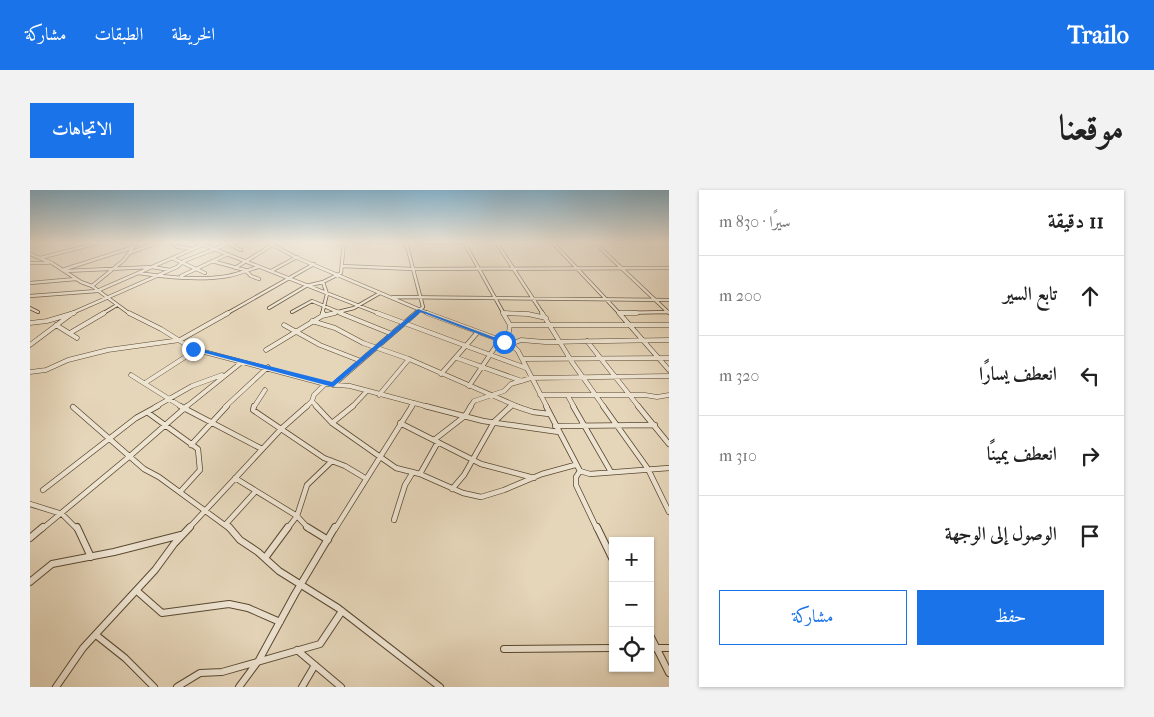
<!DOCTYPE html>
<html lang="ar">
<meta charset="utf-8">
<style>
body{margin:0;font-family:"IM FELL French Canon",Amiri,serif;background:#f2f2f2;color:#222;direction:rtl}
.controls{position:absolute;right:15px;bottom:15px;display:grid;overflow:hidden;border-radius:0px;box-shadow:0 1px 4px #0004}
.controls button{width:45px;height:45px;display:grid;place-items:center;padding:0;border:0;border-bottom:1px solid #e0e0e0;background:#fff;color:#222;font:25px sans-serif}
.stop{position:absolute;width:15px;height:15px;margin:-11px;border:4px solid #1a73e8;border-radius:50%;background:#fff}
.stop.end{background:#1a73e8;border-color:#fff;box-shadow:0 1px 5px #0008}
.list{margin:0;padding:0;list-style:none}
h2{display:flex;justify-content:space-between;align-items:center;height:65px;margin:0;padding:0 20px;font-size:21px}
h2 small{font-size:16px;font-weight:400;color:#767676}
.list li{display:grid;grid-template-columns:32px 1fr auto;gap:15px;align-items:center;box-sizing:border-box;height:80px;padding:0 20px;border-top:1px solid #e0e0e0}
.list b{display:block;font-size:19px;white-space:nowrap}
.list em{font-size:16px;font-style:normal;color:#767676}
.actions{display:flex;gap:10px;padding:15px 20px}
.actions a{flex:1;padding:11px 0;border:1px solid #1a73e8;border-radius:0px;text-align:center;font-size:18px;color:#1a73e8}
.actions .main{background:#1a73e8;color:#fff}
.icon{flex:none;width:28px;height:28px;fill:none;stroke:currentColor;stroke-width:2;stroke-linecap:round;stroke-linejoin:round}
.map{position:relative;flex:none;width:639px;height:497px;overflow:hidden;direction:ltr;border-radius:0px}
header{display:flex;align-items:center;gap:30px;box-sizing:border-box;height:70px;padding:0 25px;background:#1a73e8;color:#fff}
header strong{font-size:24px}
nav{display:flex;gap:28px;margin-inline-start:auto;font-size:18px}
.intro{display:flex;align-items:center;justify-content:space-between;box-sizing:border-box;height:120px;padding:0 30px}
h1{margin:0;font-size:35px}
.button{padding:12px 22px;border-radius:0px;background:#1a73e8;color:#fff;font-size:18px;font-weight:700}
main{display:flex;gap:30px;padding:0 30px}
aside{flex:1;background:#fff;border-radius:0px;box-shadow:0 1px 4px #0004}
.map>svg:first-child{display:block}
</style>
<header>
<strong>Trailo</strong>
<nav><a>الخريطة</a><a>الطبقات</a><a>مشاركة</a></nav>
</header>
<div class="intro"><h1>موقعنا</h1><a class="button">الاتجاهات</a></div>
<main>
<aside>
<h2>11 دقيقة<small>سيرًا · 830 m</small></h2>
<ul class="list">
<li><svg class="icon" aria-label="ahead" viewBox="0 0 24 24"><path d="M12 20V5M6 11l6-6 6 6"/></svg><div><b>تابع السير</b></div><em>200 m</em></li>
<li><svg class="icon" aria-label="left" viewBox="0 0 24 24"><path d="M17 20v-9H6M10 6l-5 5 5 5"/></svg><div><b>انعطف يسارًا</b></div><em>320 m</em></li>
<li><svg class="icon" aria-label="right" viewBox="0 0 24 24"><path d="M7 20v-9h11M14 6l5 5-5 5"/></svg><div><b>انعطف يمينًا</b></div><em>310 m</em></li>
<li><svg class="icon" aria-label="arrive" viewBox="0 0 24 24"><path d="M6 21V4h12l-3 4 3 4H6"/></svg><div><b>الوصول إلى الوجهة</b></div></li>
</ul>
<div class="actions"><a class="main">حفظ</a><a>مشاركة</a></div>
</aside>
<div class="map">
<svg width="639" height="497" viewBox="0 0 639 497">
<rect width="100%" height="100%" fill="#e5d5b9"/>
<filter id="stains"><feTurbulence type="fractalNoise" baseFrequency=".004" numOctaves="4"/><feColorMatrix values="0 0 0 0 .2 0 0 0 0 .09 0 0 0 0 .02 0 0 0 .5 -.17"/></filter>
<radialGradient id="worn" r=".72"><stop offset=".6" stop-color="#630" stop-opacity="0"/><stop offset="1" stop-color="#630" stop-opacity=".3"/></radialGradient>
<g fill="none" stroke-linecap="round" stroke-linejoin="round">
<g stroke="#594931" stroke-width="4">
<path id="minor-far3" d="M141,52l7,5 15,2
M166,52l184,72
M238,52l27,15 135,57
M315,52h286
M376,52l17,65 -8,7
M434,52l40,72
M466,52l47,72
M523,53l67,71
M565,53l74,70
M199,54l12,6
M99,63l31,-11
M0,64l22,9 29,19 11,4 38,28
M10,68l62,-16
M142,68l33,15
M182,71l33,9 6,6 8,3
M0,73h18
M312,76l71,3 256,-1
M205,78l37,-23
M32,80l72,-23
M35,81l87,-4 18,3
M241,81l26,-14
M108,83c29,4 61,8 90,3 10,-2 20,-6 30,-9
M151,86l47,-22
M0,93l46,-4
M62,96l32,-26 13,-18
M0,106l67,-5 112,-49
M363,107l276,3
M0,118l8,4
M239,118l37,-22 17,-4 18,-9 3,-31
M262,122l20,-11 31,13
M473,123l22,1
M589,123l50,-1
M40,124l107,-47 7,-6 49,-19
M72,124l15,-9
M196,124l88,-50
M292,124l5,-20 -4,-12
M300,124l24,-6 26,-15"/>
</g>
<g stroke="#594931" stroke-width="5">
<path id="minor-far2" d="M99,123l32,16 32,20 132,35 25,2 79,21
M310,123l52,21
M347,123l149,55
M397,123l84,31 7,7 29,56
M473,123l25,1 18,4
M512,123l30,49 32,45
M589,123l50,57
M589,123h18
M292,126l1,-3
M282,131l23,7 28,15 46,16 110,48
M0,133l17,-2 27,-8
M26,135l21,13
M254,135l36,20 41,16
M480,135h159
M40,143l34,-20
M557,151l52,66
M481,154l10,-4 24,2 124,-2
M0,155l40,-30
M236,160l56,-34 13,-3
M427,168l65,23
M492,169l147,-1
M0,182l16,-2 22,-10 40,-10 72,-10 48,-27
M411,184l36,-41
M101,185l51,32
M115,193l51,-33
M303,195l83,-72
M439,196l31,-46 9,-8 1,-7 -7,-12
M349,205l30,-36
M510,205h105l12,2 12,-2
M538,206l6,11
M125,217l37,-21 30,-11
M156,217l56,-45
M195,217l43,-40
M224,217l11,-17
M276,217l6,-6
M287,217l-5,-6 2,-6 11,-11
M322,217l15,-16
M381,217l3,-4
M440,217l4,-6 30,-10 7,-7 20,-6 138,-2
M480,217l2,-2"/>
</g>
<g stroke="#594931" stroke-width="6">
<path id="minor-far1" d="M150,216l82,43
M224,216l-1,4 71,48 21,8 20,12
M286,216l16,17 64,45 24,6 43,19 18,4 23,-7 38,-16 33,-9
M395,216l58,15 76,11
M485,216l18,6 16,2
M516,216l34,65 10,3 79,-6
M543,216l38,66
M573,216l45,63 21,43
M608,216l31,38
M43,217l71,62 15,8 71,52
M117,222l51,37 2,21 -20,22
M302,233l21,-17
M370,233l81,41 53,14
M525,236l100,-1
M404,250l31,-24 6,-10
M161,255l36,-39
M550,281l-4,6v8l21,44
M390,284l18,-32
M205,288l62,38 12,13
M422,299l12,-14 30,-53 17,-16
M13,300l93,-72 22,-12
M0,314l32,10 15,15
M364,330l11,-35 8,-13
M196,334l29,-32
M12,339l88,-73 57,-50
M158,339l93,-100 26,-23
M257,339l10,-13 10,-31 25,-24
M305,339l77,-123"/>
</g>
<g stroke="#594931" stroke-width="8">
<path id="minor" d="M47,337l14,30
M199,337l11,13 18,12 21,19 59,37 102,79
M277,337l21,13
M567,337l16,33
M0,348l13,-11
M235,368l23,-31
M0,392l22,-18 62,-12 67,-17
M107,401l25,22 67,-9 19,4 32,14
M66,445l29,23 29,29
M620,445l19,38
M620,458h19
M474,459l109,-1
M267,460l44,37
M26,497l27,-39 72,-78 19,-26 16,-17
M147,497l23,-14 22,-1 98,-28 22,-33
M209,497l20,-27 36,-66 40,-67
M272,497l13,-22"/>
</g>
<use href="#minor-far3" stroke="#eee4d2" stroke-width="2.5"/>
<use href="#minor-far2" stroke="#eee4d2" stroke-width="4"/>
<use href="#minor-far1" stroke="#eee4d2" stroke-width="4.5"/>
<use href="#minor" stroke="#eee4d2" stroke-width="6"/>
</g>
<linearGradient id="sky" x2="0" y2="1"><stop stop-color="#87b6d1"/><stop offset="0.43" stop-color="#f3ece0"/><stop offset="1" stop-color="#f3ece0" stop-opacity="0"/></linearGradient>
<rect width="639" height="122" fill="url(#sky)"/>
<path fill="#1a73e8" d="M388,119l89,33 -5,1 -81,-31 -88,75 -143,-38 3,-2 139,35z"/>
<rect width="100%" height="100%" filter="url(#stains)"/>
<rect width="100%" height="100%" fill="url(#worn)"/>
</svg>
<div class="controls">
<button>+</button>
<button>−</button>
<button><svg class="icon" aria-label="locate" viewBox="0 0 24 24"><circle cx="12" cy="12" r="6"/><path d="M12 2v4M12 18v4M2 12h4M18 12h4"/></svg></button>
</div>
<div class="stop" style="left:474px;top:152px"></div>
<div class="stop end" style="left:163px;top:159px"></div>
</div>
</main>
